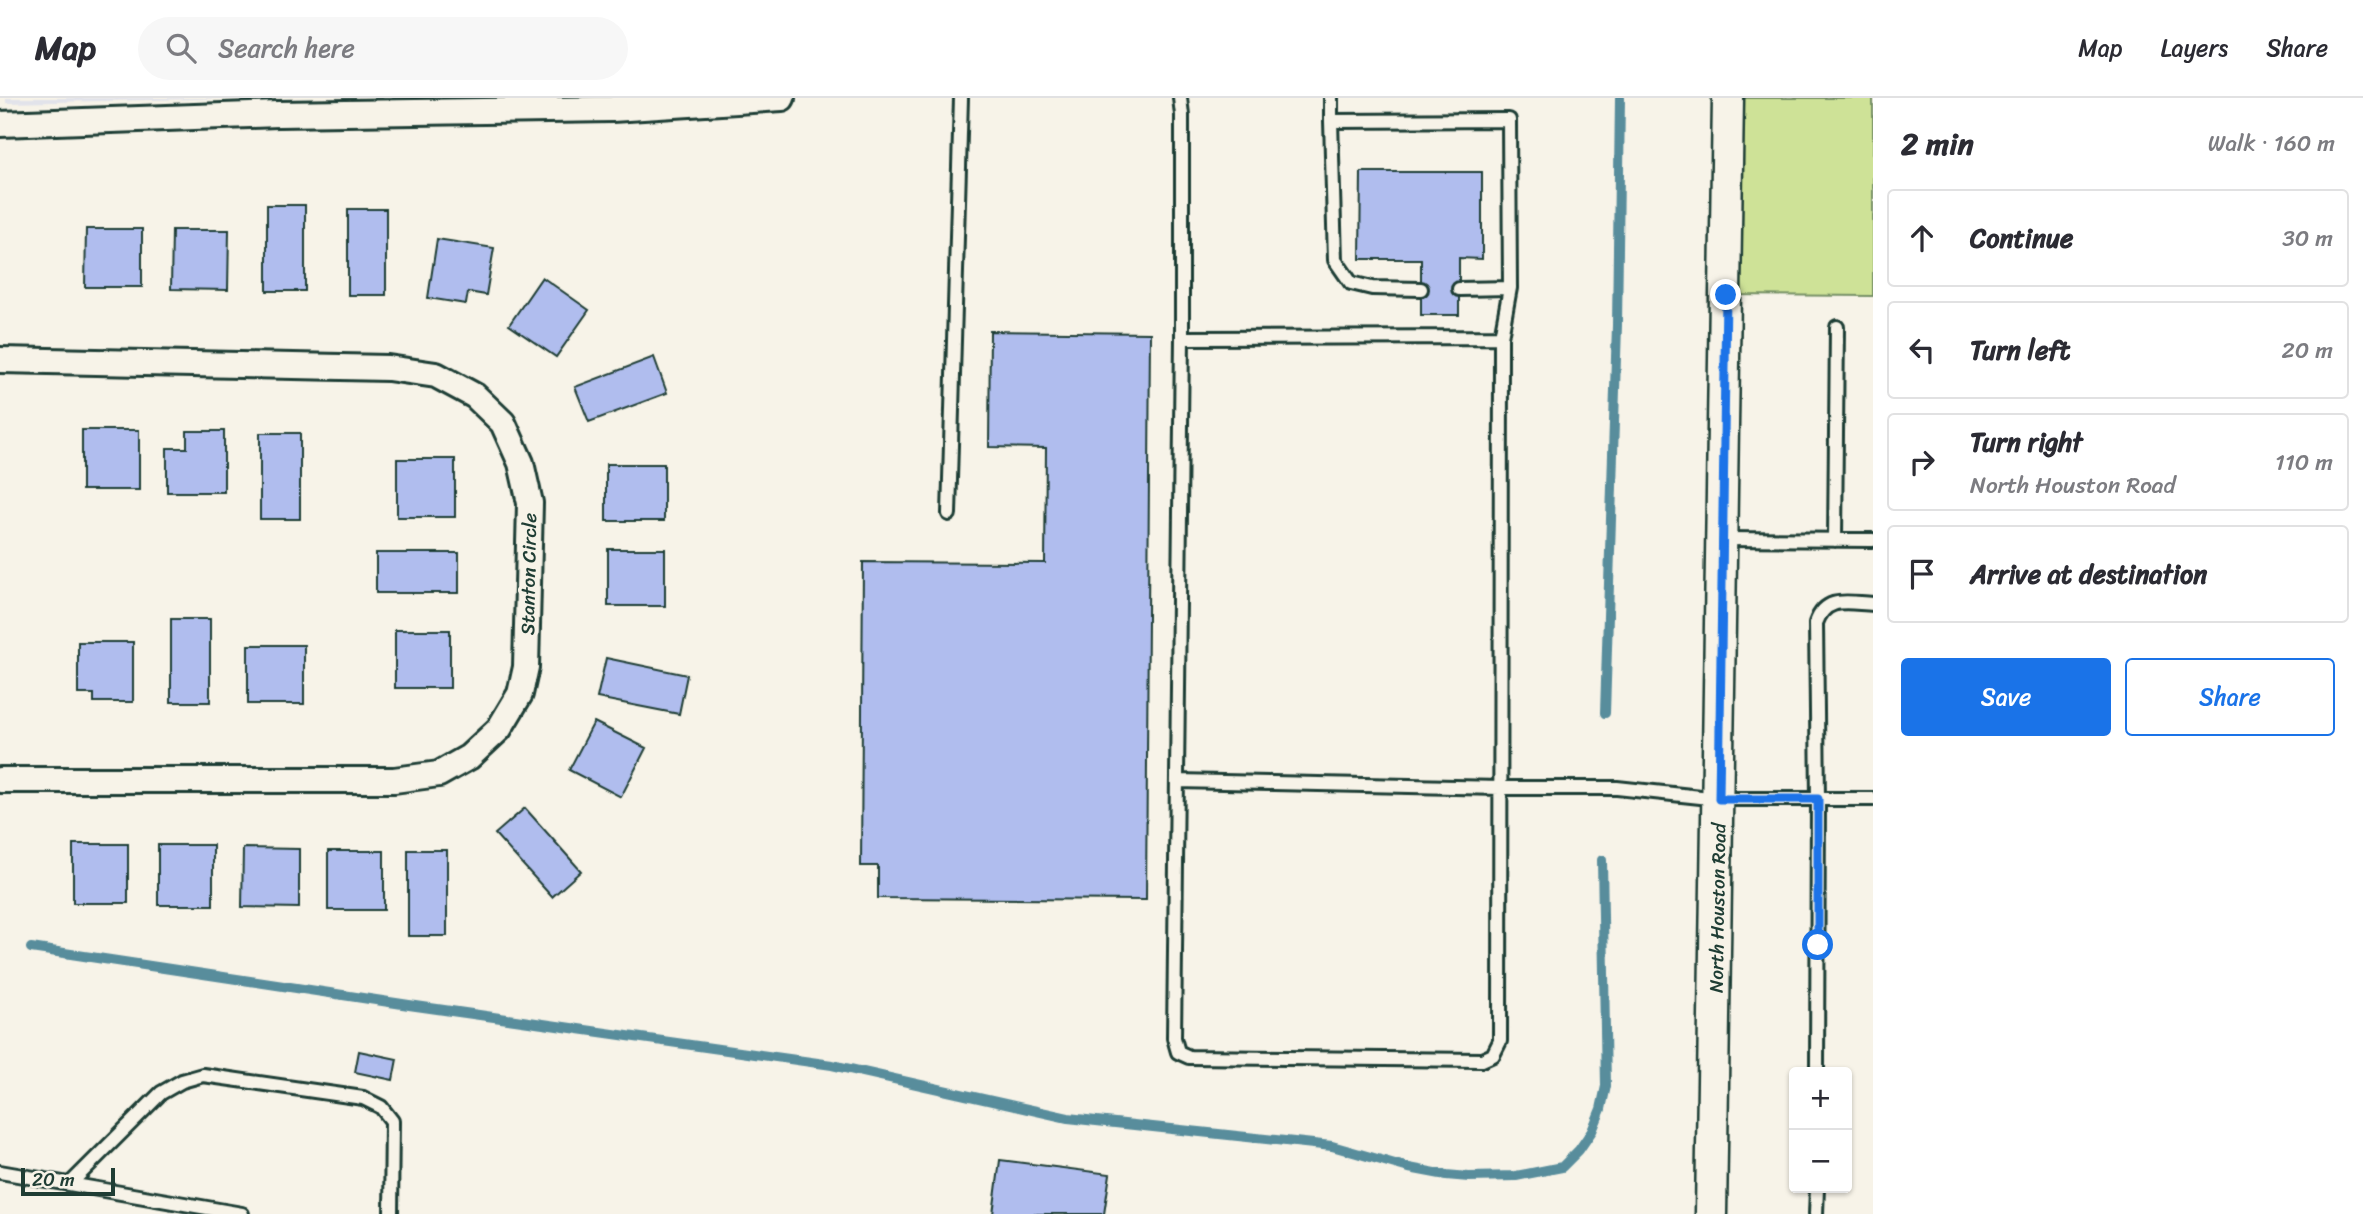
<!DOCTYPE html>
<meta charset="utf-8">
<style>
body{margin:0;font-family:Sriracha,sans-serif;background:#f7f7f7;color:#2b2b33}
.controls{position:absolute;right:21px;bottom:21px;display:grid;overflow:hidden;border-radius:7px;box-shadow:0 2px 5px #0004}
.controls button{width:63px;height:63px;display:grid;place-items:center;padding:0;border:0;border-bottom:2px solid #e1e1e2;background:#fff;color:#2b2b33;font:35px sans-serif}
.scale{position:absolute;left:21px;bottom:18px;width:94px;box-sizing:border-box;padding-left:7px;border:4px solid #1f3d34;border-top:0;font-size:19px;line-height:24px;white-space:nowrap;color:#1f3d34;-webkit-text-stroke:5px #f7f3e8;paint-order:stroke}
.stop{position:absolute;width:21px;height:21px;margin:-16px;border:5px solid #1a73e8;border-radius:50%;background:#fff}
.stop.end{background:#1a73e8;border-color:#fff;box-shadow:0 2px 7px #0008}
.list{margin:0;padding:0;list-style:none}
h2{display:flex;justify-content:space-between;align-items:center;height:91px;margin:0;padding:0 28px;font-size:30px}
h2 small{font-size:23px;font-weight:400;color:#7c7c81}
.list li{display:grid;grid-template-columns:46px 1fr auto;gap:21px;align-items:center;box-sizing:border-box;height:98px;margin:0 14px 14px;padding:0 14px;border:2px solid #e1e1e2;border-radius:7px}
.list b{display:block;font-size:26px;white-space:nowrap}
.list p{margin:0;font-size:23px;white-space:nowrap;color:#7c7c81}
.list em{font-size:23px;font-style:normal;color:#7c7c81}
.actions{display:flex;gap:14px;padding:21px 28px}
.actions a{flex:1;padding:16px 0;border:2px solid #1a73e8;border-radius:7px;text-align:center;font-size:24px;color:#1a73e8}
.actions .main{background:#1a73e8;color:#fff}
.icon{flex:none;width:38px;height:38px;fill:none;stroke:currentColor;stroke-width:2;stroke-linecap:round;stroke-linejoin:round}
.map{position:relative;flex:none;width:1873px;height:1116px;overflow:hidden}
header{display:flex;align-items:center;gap:42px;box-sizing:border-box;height:98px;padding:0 35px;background:#fff;border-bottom:2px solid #e1e1e2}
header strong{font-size:33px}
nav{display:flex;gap:38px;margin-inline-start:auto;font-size:24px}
.search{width:490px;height:63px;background:#f7f7f7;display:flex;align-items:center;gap:18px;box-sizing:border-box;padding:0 24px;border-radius:38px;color:#7c7c81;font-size:26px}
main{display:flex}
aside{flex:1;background:#fff}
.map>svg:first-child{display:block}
</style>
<header>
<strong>Map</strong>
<div class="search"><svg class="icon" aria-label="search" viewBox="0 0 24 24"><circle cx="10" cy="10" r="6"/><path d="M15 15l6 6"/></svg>Search here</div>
<nav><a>Map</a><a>Layers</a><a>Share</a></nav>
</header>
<main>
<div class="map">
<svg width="1873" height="1116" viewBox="0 0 1873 1116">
<rect width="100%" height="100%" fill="#f7f3e8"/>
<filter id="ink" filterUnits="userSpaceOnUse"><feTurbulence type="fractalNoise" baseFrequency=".0143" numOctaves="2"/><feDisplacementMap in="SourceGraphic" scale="14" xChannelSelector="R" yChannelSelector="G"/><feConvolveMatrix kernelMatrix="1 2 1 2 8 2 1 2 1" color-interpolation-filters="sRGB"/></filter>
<g filter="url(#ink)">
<path fill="#e2e3ea" d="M6,0h238l-238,5z"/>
<path fill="#cee297" stroke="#769066" stroke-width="2" d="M1728,0h145v198l-147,-1z"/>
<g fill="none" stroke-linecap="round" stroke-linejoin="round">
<path stroke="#598d9c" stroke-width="10" d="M1605,615l12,-388 3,-227
M31,850l378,57 423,60 236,53 264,28 77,22 37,7 23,2 47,-1 46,-9 17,-17 13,-19 9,-22 5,-23 -4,-226"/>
</g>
<path fill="#b0bdee" stroke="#1f3d34" stroke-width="2" d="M1361,74h121v87l-23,-1v57h-38v-56h-61z
M267,107h38v86h-38z
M348,111h38v86h-38z
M86,131h56v58h-57z
M172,132h57l-1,60 -57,-1z
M437,141l57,9 -8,47 -18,-3 -2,12 -38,-6z
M542,179l47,33 -33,47 -47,-32z
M990,233l160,2 -4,567 -268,-2v-32h-17l2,-304 182,1 1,-115 -57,-1z
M654,259l13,36 -78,29 -14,-35z
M82,332h57v60h-57z
M187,333h37v61h-57v-44h20z
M260,335h40v86h-40z
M397,361h58v58h-58z
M606,366h58v57h-58z
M608,451h57v57h-57z
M376,455h83v40h-83z
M171,521h39v83h-39z
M395,532h55v58h-55z
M78,544h55v60h-39v-8h-16z
M248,547h56v59h-56z
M606,560l81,17 -8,39 -82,-16z
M594,624l52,26 -25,49 -52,-27z
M525,710l56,63 -29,26 -57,-63z
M73,746h55v59h-55z
M158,747h55v60h-55z
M243,750l56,1v59l-57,-1z
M408,752h39v86h-39z
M328,753h56v59h-56z
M359,953l38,8 -4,21 -38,-8z
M1000,1062l110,14 -6,40h-111z"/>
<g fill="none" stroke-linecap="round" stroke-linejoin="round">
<g stroke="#1f3d34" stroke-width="18">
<path id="service" d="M1180,0l2,17v223
M1331,0v23l178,-1 1,168 -9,49
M1331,23l4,139 16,23 21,5 49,1
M1459,191l51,-1
M1501,239l-1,704 -7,14 -11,5 -293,-3 -11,-5 -4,-14 8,-700z
M949,416l12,-416
M1722,441l151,1
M1835,442l2,-213
M1178,683l322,7h117l102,11h154
M1817,974l1,-273 -2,-176c10,-28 32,-20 57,-19
M0,1074l242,42
M70,1086l91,-91 21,-12 21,-6 160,23 18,9 11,14 -1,93
M1816,1116l1,-26"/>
</g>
<g stroke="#1f3d34" stroke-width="30">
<path id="minor" d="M0,26l278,-10 334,-5 170,-11
M0,262l388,8 48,7 39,21 28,27 18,40 9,40 -4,164 -6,27 -21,35 -30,28 -30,17 -45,6h-394"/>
</g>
<g stroke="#1f3d34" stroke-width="35">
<path id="tertiary" d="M1711,1116l17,-1116"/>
</g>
<use href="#service" stroke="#f7f3e8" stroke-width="12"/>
<use href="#minor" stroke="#f7f3e8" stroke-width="24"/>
<use href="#tertiary" stroke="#f7f3e8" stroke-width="30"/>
</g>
</g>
<g fill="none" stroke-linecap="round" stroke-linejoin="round" filter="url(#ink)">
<path stroke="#1a73e8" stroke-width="9" d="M1726,197l-7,504h99v146"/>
</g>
<g text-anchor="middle" stroke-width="7" stroke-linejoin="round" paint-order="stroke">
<g font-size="19" fill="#1f3d34" stroke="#f7f3e8">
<text transform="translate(528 476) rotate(-89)" y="7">Stanton Circle</text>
<text transform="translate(1717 810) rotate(-89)" y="7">North Houston Road</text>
</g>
</g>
</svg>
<div class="controls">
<button>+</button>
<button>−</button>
</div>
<div class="scale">20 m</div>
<div class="stop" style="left:1818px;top:847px"></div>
<div class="stop end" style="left:1726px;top:197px"></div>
</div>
<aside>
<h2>2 min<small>Walk · 160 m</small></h2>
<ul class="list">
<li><svg class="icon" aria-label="ahead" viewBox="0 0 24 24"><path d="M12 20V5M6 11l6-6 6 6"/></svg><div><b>Continue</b></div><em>30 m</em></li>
<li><svg class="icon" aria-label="left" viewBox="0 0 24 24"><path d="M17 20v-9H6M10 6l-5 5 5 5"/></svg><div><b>Turn left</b></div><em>20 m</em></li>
<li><svg class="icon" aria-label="right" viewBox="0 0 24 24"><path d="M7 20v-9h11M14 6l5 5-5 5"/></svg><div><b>Turn right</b><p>North Houston Road</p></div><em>110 m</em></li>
<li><svg class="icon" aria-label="arrive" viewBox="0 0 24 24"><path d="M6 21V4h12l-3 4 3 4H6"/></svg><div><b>Arrive at destination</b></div></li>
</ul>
<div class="actions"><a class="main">Save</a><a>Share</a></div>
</aside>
</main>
